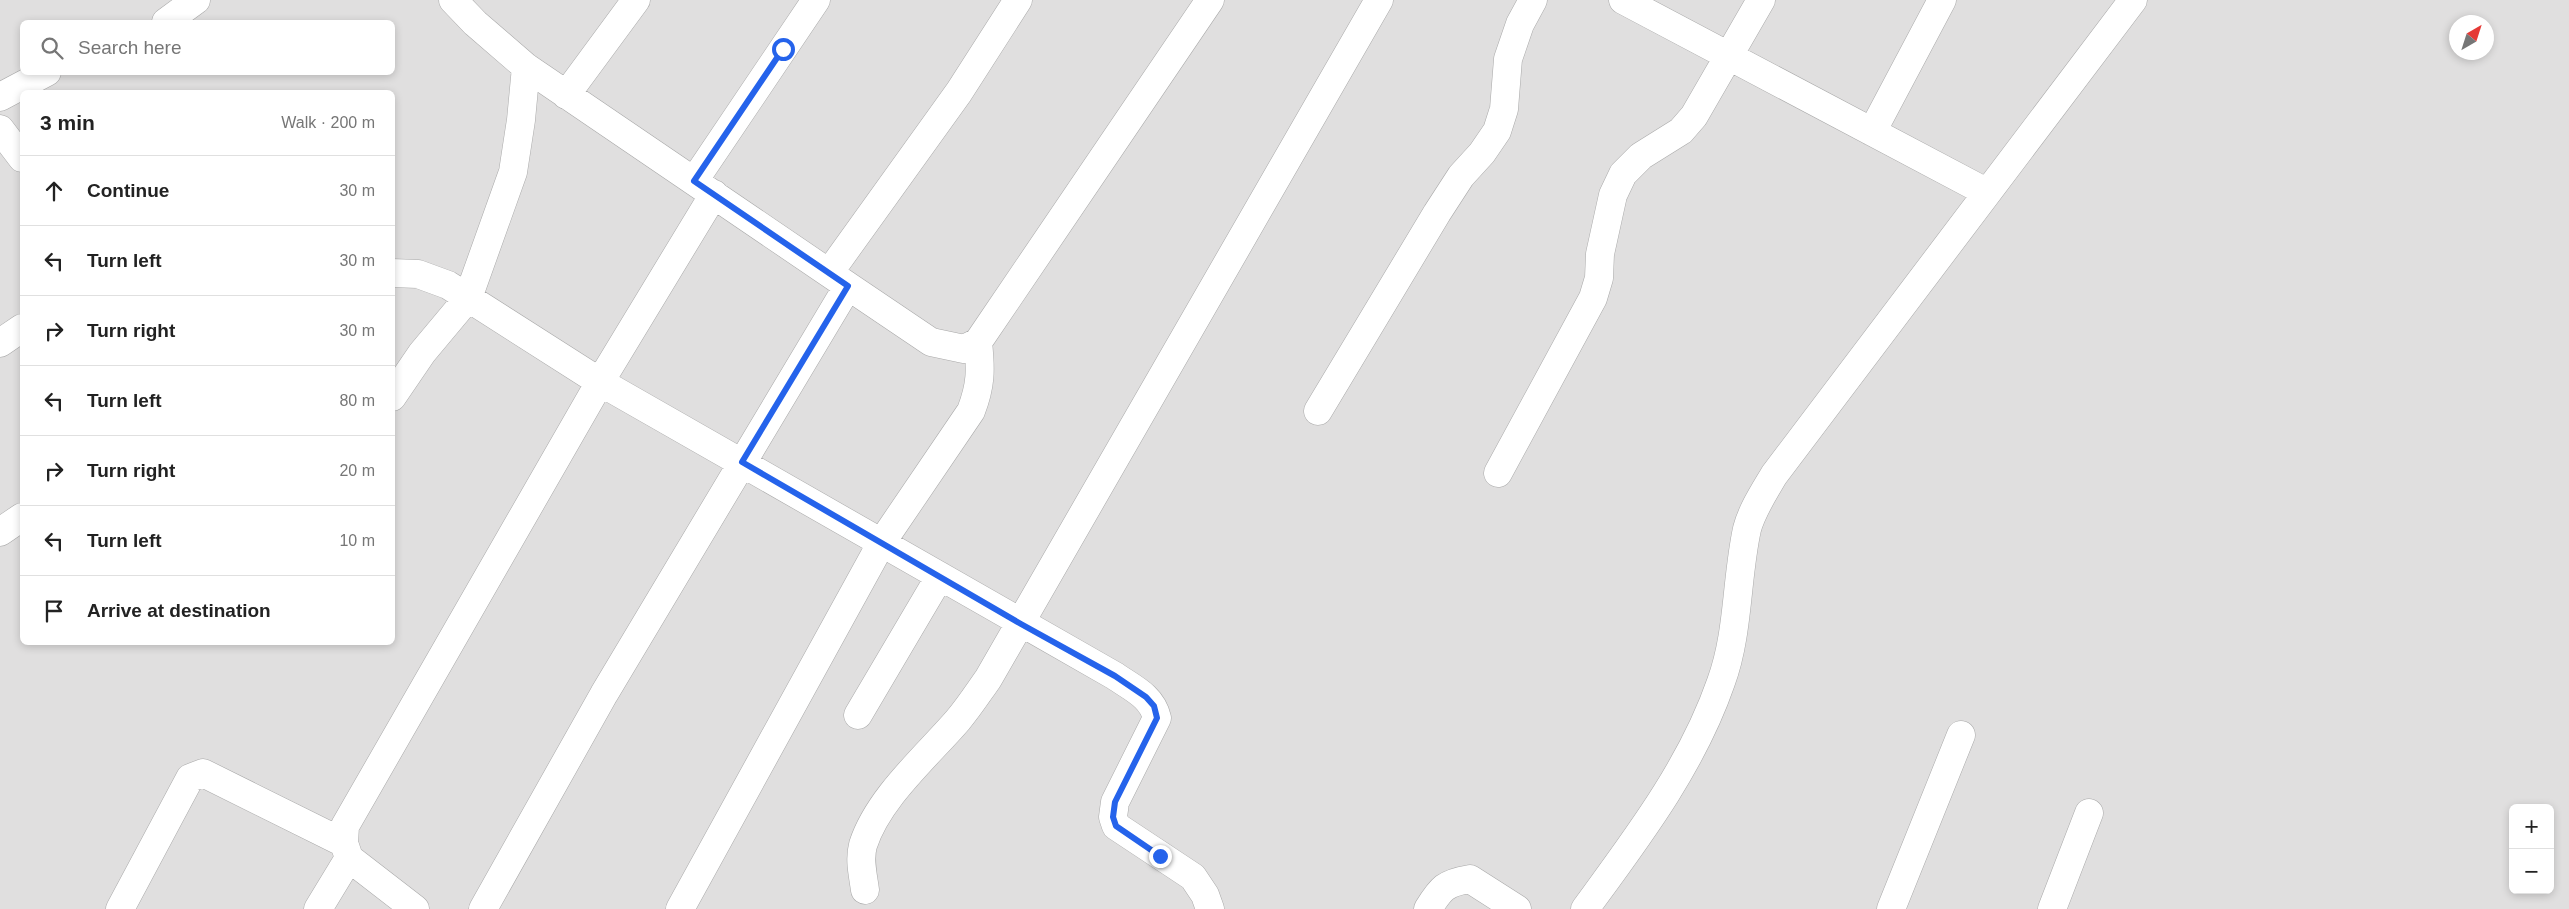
<!DOCTYPE html>
<meta charset="utf-8">
<style>
body{margin:0;font-family:Helvetica,sans-serif;background:#f6f6f6;color:#222}
.controls{position:absolute;right:15px;bottom:15px;display:grid;overflow:hidden;border-radius:8px;box-shadow:0 2px 8px #0003}
.controls button{width:45px;height:45px;display:grid;place-items:center;padding:0;border:0;border-bottom:1px solid #e0e0e0;background:#fff;color:#222;font:25px sans-serif}
.compass{position:absolute;left:2449px;top:15px;width:45px;height:45px;border-radius:50%;background:#fff;box-shadow:0 2px 8px #0003;rotate:39deg}
.stop{position:absolute;width:15px;height:15px;margin:-11px;border:4px solid #2563eb;border-radius:50%;background:#fff}
.stop.end{background:#2563eb;border-color:#fff;box-shadow:0 1px 5px #0008}
.list{margin:0;padding:0;list-style:none}
h2{display:flex;justify-content:space-between;align-items:center;height:65px;margin:0;padding:0 20px;font-size:21px}
h2 small{font-size:16px;font-weight:400;color:#767676}
.list li{display:grid;grid-template-columns:32px 1fr auto;gap:15px;align-items:center;box-sizing:border-box;height:70px;padding:0 20px;border-top:1px solid #e0e0e0}
.list b{display:block;font-size:19px;white-space:nowrap}
.list em{font-size:16px;font-style:normal;color:#767676}
.icon{flex:none;width:28px;height:28px;fill:none;stroke:currentColor;stroke-width:2;stroke-linecap:round;stroke-linejoin:round}
.map{position:relative;flex:none;width:2569px;height:909px;overflow:hidden}
.search{position:absolute;background:#fff;box-shadow:0 2px 8px #0003;left:20px;top:20px;width:375px;height:55px;display:flex;align-items:center;gap:12px;box-sizing:border-box;padding:0 18px;border-radius:8px;color:#767676;font-size:19px}
.panel{position:absolute;background:#fff;box-shadow:0 2px 8px #0003;left:20px;top:90px;width:375px;height:555px;border-radius:8px}
.map>svg:first-child{display:block}
</style>
<div class="map">
<svg width="2569" height="909" viewBox="0 0 2569 909">
<rect width="100%" height="100%" fill="#f2efe9"/>
<path fill="#e0dfdf" fill-rule="evenodd" d="M0,0h2569v909h-2569zM22,22h370v50h-370zM2456,22h30v30h-30zM22,92h370v550h-370zM2513,808h37v82h-37z"/>
<g fill="none" stroke-linecap="round" stroke-linejoin="round">
<g stroke="#a9a9a9" stroke-width="29">
<path id="minor" d="M453,0l22,23 51,44 322,219
M1623,0l363,192
M166,22l30,-22
M566,95l70,-95
M0,97l47,-25
M0,129l22,29
M1872,132l70,-132
M694,181l122,-181
M392,273l26,1 30,11 152,97 515,294c17,12 37,20 42,42l-42,84 -2,15 3,9 77,51 12,18 5,14
M829,273l130,-181 59,-92
M0,343l22,-15
M392,397l30,-44 46,-55 45,-126 8,-52 5,-53
M1318,411l119,-198 24,-37 21,-23 15,-22 7,-22 4,-50 12,-35 13,-24
M1498,473l95,-175 6,-20 1,-24 13,-59 10,-21 18,-18 40,-25 13,-15 67,-116
M0,532l22,-15
M858,715l82,-139
M865,890c-2,-15 -6,-30 -2,-45 15,-47 64,-89 95,-125 11,-13 20,-27 30,-41l391,-679
M120,909l70,-131 13,-5 141,70
M318,909l31,-51
M415,909l-66,-51 -5,-15 1,-17 255,-444 114,-188
M483,909l121,-215 244,-408 83,56 33,7 14,-7 232,-342
M680,909l202,-367 89,-131c10,-26 10,-41 7,-69
M1428,909c13,-21 17,-26 42,-30l47,30
M1585,909c52,-71 107,-143 136,-227 18,-49 15,-103 26,-153 5,-19 17,-37 27,-54l359,-475
M1891,909l70,-174
M2052,909l37,-96"/>
</g>
<use href="#minor" stroke="#fff" stroke-width="28"/>
</g>
<g fill="none" stroke-linecap="round" stroke-linejoin="round">
<path stroke="#2563eb" stroke-width="6" d="M783,49l-89,132 154,105 -106,176 279,162 94,52 31,21 8,9 3,12 -42,84 -2,15 3,9 44,30"/>
</g>
</svg>
<div class="controls">
<button>+</button>
<button>−</button>
</div>
<svg class="compass" viewBox="-18 -18 36 36"><path d="M0-13l5 13h-10z" fill="#e53935"/><path d="M0 13l5-13h-10z" fill="#767676"/></svg>
<div class="stop" style="left:783px;top:49px"></div>
<div class="stop end" style="left:1160px;top:856px"></div>
<div class="search"><svg class="icon" aria-label="search" viewBox="0 0 24 24"><circle cx="10" cy="10" r="6"/><path d="M15 15l6 6"/></svg>Search here</div>
<section class="panel">
<h2>3 min<small>Walk · 200 m</small></h2>
<ul class="list">
<li><svg class="icon" aria-label="ahead" viewBox="0 0 24 24"><path d="M12 20V5M6 11l6-6 6 6"/></svg><div><b>Continue</b></div><em>30 m</em></li>
<li><svg class="icon" aria-label="left" viewBox="0 0 24 24"><path d="M17 20v-9H6M10 6l-5 5 5 5"/></svg><div><b>Turn left</b></div><em>30 m</em></li>
<li><svg class="icon" aria-label="right" viewBox="0 0 24 24"><path d="M7 20v-9h11M14 6l5 5-5 5"/></svg><div><b>Turn right</b></div><em>30 m</em></li>
<li><svg class="icon" aria-label="left" viewBox="0 0 24 24"><path d="M17 20v-9H6M10 6l-5 5 5 5"/></svg><div><b>Turn left</b></div><em>80 m</em></li>
<li><svg class="icon" aria-label="right" viewBox="0 0 24 24"><path d="M7 20v-9h11M14 6l5 5-5 5"/></svg><div><b>Turn right</b></div><em>20 m</em></li>
<li><svg class="icon" aria-label="left" viewBox="0 0 24 24"><path d="M17 20v-9H6M10 6l-5 5 5 5"/></svg><div><b>Turn left</b></div><em>10 m</em></li>
<li><svg class="icon" aria-label="arrive" viewBox="0 0 24 24"><path d="M6 21V4h12l-3 4 3 4H6"/></svg><div><b>Arrive at destination</b></div></li>
</ul>
</section>
</div>
